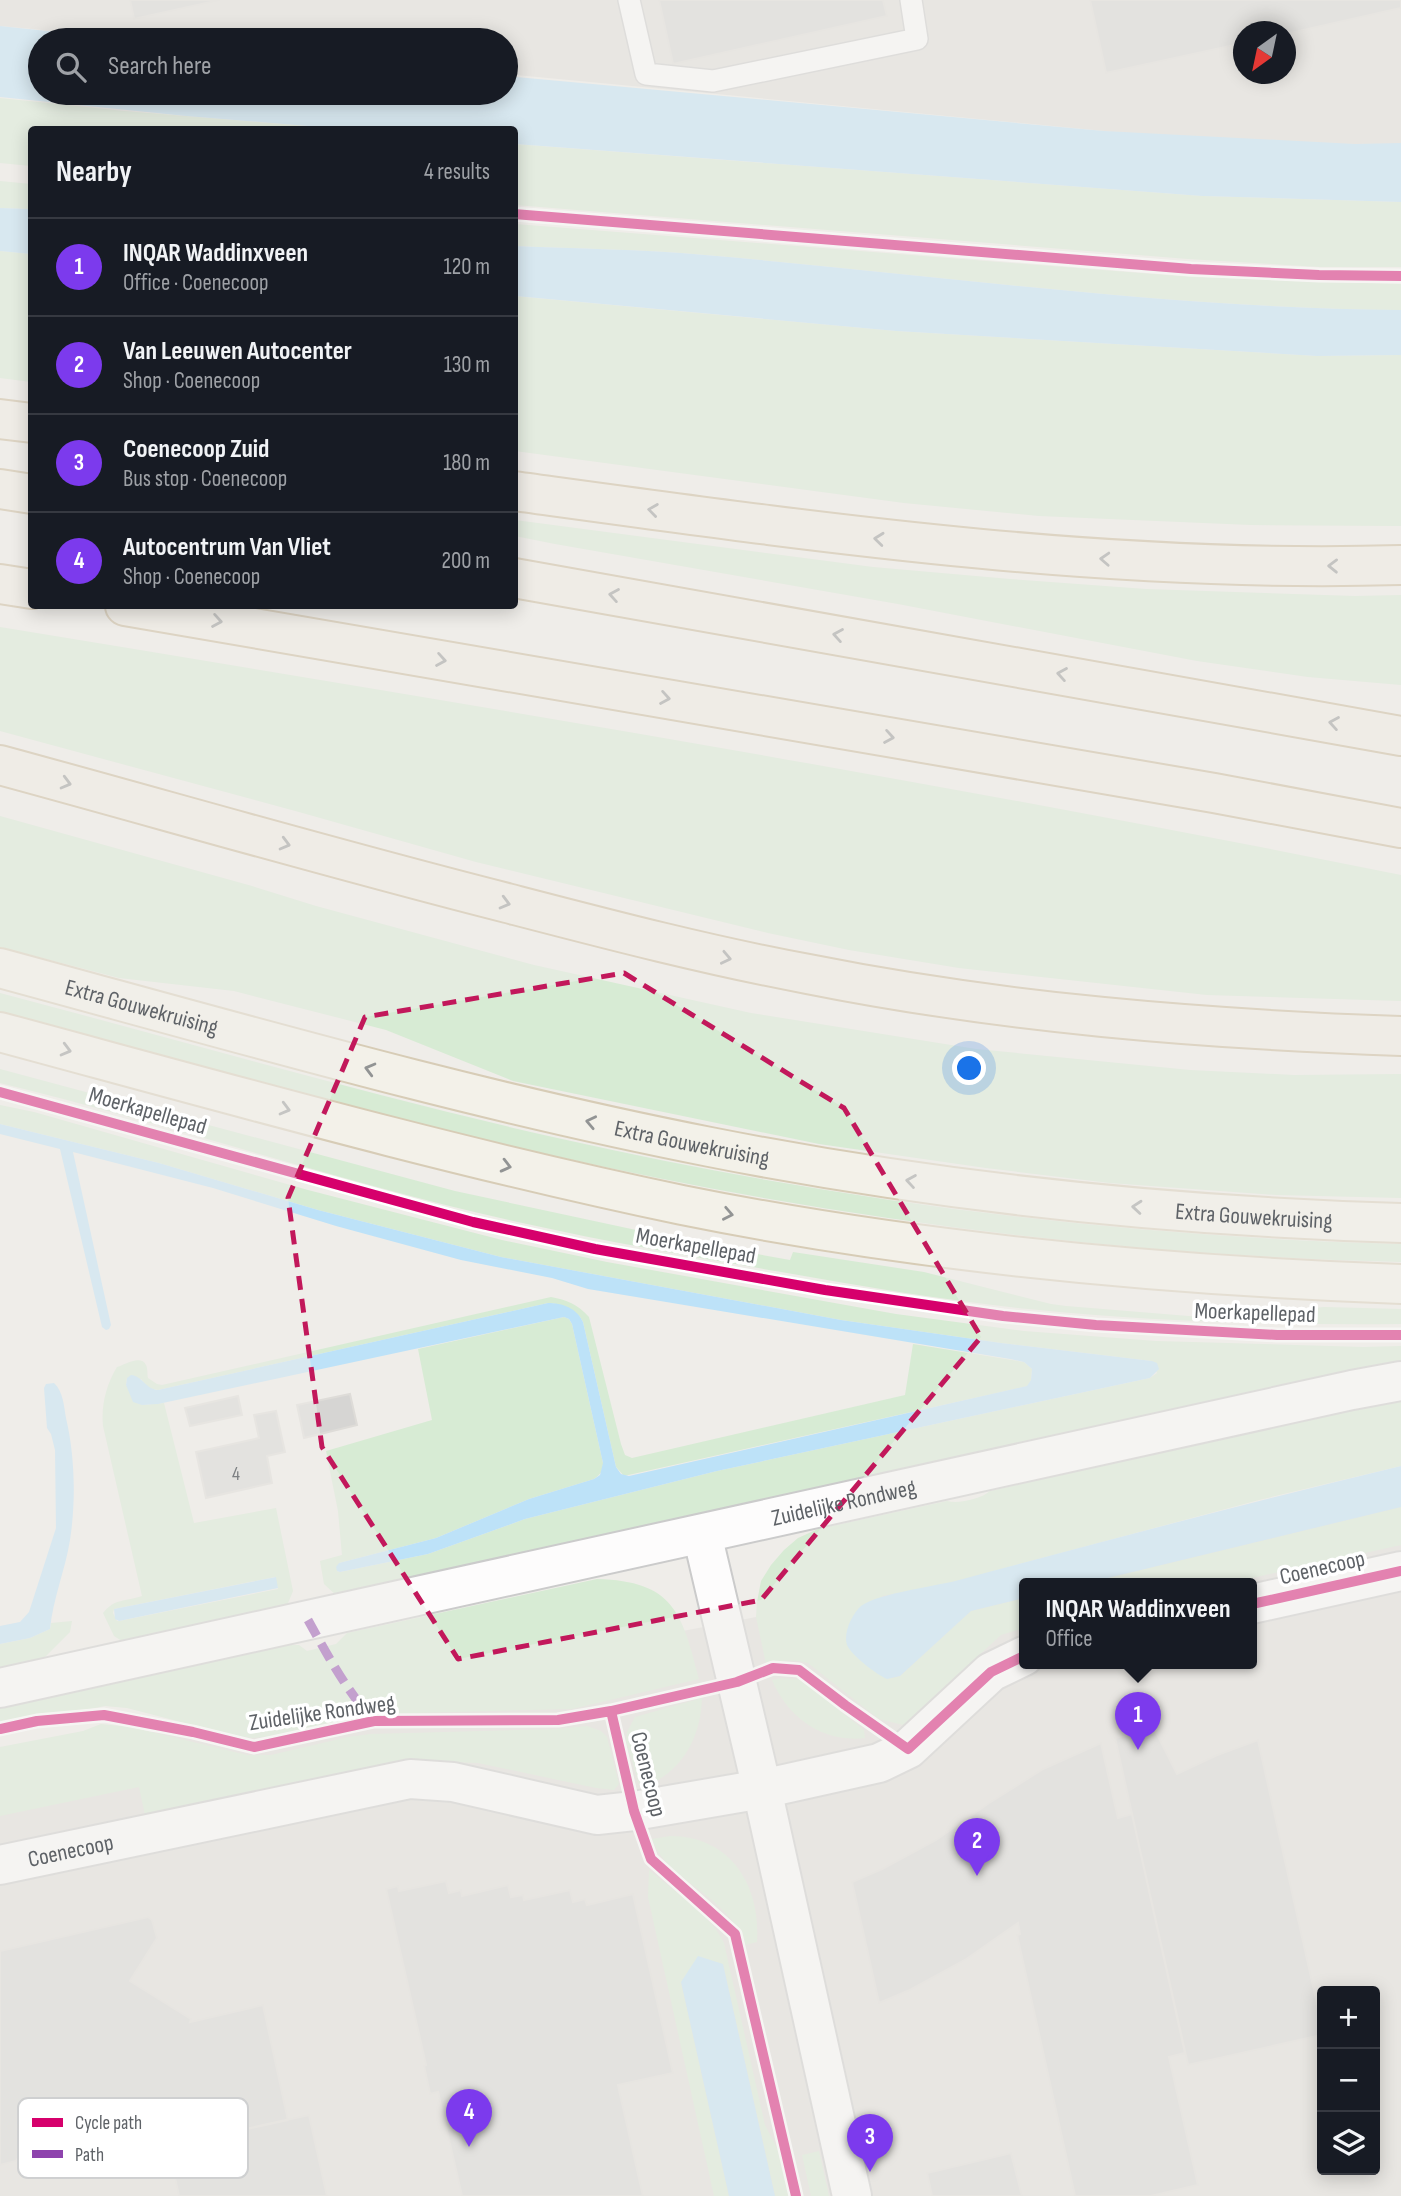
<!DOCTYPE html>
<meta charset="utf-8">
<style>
body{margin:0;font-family:"Sofia Sans Condensed",sans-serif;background:#242831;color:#f1f3f6}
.controls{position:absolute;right:21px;bottom:21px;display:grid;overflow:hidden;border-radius:7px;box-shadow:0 4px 18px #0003}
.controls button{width:63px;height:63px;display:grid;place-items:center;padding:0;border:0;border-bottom:2px solid #363941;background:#171b24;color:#f1f3f6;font:35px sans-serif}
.compass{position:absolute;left:1233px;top:21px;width:63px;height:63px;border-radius:50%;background:#171b24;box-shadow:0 4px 18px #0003;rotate:213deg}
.you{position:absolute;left:970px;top:1069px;width:24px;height:24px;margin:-18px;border:5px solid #fff;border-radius:50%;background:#1a73e8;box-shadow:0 0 0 10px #1a73e833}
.badge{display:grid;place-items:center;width:46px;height:46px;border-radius:50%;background:#7c3aed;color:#fff;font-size:23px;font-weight:700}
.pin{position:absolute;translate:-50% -58px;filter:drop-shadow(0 2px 4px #0008)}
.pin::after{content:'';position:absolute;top:37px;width:24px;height:21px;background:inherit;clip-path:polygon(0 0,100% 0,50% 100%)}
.popup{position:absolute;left:1019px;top:1578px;width:238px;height:91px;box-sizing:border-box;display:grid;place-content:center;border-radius:7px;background:#171b24;filter:drop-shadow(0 2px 5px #0005);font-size:23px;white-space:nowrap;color:#9ea1a6}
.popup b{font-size:26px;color:#f1f3f6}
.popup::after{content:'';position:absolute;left:50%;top:100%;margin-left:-14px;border:14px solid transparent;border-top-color:#171b24}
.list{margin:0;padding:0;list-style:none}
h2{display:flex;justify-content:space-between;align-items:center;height:91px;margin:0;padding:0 28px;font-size:30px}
h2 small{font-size:23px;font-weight:400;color:#9ea1a6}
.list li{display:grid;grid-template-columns:46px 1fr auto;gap:21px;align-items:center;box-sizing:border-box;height:98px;padding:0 28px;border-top:2px solid #363941}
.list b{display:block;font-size:26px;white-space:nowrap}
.list p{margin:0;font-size:23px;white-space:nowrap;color:#9ea1a6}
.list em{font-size:23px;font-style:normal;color:#9ea1a6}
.icon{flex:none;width:38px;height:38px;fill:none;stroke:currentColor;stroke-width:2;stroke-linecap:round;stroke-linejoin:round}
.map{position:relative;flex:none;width:1401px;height:2196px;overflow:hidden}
.search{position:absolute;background:#171b24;box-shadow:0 4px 18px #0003;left:28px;top:28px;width:490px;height:77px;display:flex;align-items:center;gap:18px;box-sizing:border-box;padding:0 24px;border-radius:38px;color:#9ea1a6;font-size:26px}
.panel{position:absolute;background:#171b24;box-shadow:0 4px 18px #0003;left:28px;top:126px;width:490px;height:483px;border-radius:7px}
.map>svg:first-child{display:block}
</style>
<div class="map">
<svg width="1401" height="2196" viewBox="0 0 1401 2196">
<rect width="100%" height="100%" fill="#efede9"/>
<path fill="#e0deda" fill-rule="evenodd" d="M0,0h1401v166l-297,-35 -598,-57v-34h-357l-149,-14zM1244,32h42v42h-42z
M1401,1494v702h-1401v-435zM1024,1584h228v80h-228zM1322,1991h53v179h-53z"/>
<path fill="#d7ebd4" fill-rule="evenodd" d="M0,98l124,13 220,18 -312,1 -1,36 -31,-3z
M514,144l688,52 199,6v65h-81l-132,-8 -673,-54z
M0,181l31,3v25l-31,-1z
M515,224l677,53 209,7v26c-233,-2 -464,-35 -696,-55 -63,-6 -127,-6 -190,-9z
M0,251l31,3v128l-31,-4z
M514,296l382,35 421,25 84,-1v171l-150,-1 -212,-9 -135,-13 -389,-52z
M515,520l358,47 137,12 136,10 209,7 46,-1v90l-93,-8 -111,-16 -299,-57 -343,-60 -40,-8z
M0,627c468,77 936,154 1401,248v126l-194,-6 -248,-27 -110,-18 -81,-17 -292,-71 -177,-50 -299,-81z
M0,816l252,70 64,20 218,59 217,48 225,36 214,21 104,5 107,-1v124l-124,-3 -167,-12 -124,-15 -167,-24 -306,-63 -127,-51 -152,-39 -115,-13 -119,-31z
M0,993c187,49 373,104 562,146 277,62 556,98 839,105v18c-285,-7 -568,-43 -846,-106 -186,-42 -370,-96 -555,-144z
M0,1069l455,122 251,54 84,15 3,-8 131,20 127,32 15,2 147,12 111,-11 77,2v15c-124,1 -249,-2 -372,-15 -81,-8 -162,-22 -242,-36 -87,-15 -174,-30 -260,-49 -178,-39 -350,-98 -527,-141z
M0,1105l34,7 274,78 194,50 105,22 289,52 128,17 132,10 207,6 38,-1v15l-167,36 -896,200 -14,-13 -4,-23 22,-6 -4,-44 -12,-60 106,-31 -14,-71 146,-32 5,2 3,5 31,139c0,8 -2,11 -9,16l-65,20 -93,39 -97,25 -2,8 3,1 88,-18 97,-35 192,-48 433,-93 7,-5 -5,-12 -151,-18 -160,-23 -340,-63 -183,-47 -159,-47 -159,-39z
M551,1297c16,3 26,7 38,20l32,127 4,11 7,3 273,-63 8,-51 111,18 8,7 -1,11 -3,6 -404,90 -8,-9 -33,-145c-5,-12 -23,-19 -35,-19l-390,87 -10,-2 -7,-9 -14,-1 -1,7 16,20 22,-2 30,120 82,-15 17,83 -7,17 -161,35 -11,-7 -11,-23c12,-15 22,-11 39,-17l-39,-170c-2,-20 3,-41 14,-59 7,-2 24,-13 29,-2 2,4 1,9 2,13l9,6 5,1zM275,1577l3,12 -159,32h-2l-4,-8 1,-4z
M1401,1401v65l-142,34 -321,86 -56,10 5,83 13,-3 71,-65 53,-13v30l-23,7 -98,90 -24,-6 -71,-56c-15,-4 -27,-3 -42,1l-10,-47 1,-15 4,-21 10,-16 13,-15 14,-12 20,-9 129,-28c12,3 34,-2 43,-10l370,-84z
M1401,1507v38l-176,39h-142z
M597,1579c77,2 85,34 102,100l-127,30 -199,5 -106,23 -15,1 -17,-2 -108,-28 -22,-2 -105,21v-19l289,-63h10l8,6 29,-7 11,-11z
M72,1621l-2,11 -29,29 -41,9v-26l30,-6 20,-9 1,-6z
M782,1678l18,1 64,51 1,8c-42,5 -77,-20 -93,-58z
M702,1698c-1,39 -20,76 -60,89l-3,-3 -13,-43 1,-9 8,-15z
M101,1724l30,3 116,28h24l77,-18 22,-3 185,-5 32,-3 14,5 6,6 12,47 -5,6 -18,-2 -118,-25 -54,-2 -278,59 -7,-33 -139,29v-69l83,-16z
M670,1836c61,0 91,50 87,106l-12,3c-15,-50 -79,-64 -93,-106z
M649,1870c21,18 65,48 75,73l41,182 19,37 8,34h-17l-52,-232 -42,18 48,214h-15l-66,-299z
M819,2151l10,45h-18l-9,-41z"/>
<path fill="#bde2f8" d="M0,26l132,14h-92v53h466v-17l598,55 251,13 46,-1v59l-199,-6 -687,-52 -1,-14 -170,-1 -158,-13 -186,-19z
M0,208l31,1v45l-31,-3z
M515,246c63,3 127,3 190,9 232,20 462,53 696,55v45l-84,1 -421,-25 -381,-35z
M0,1124l159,39 159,47 183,47 340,63 160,23 151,18 5,2 2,6 -9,9 -433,93 -192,48 -97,35 -88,18 -3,-1 -1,-4 3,-4 97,-25 93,-39 65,-20 6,-4 3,-12 -31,-139 -3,-5 -5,-2 -406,87 -16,1 -9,-3 -7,-17 1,-7 4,-3c12,1 14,14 27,15l390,-87c14,0 29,5 35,19l33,145 5,7 8,2 398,-90 4,-6 1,-11 -8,-7 -14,-3 -422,-70 -36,-11 -91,-18 -125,-34 -123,-38 -140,-36 38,173 -2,4 -3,1 -4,-3 -42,-178 -60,-15z
M54,1383c9,8 10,23 12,35 9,38 10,83 4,122 -5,31 -17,58 -20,89l-20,9 -30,6v-18l20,-4 9,-10 27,-84 -1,-78 -4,-16 -4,-6 -3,-40 2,-4z
M1401,1466v41l-318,77h-59v14l-53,13 -71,65 -13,3c-11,-5 -35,-23 -40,-34 -4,-12 5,-31 14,-39 17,-13 78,-20 102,-27 146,-39 291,-78 438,-113z
M276,1577l2,11 -159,33 -4,-2 -1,-10z
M698,1956l25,8 52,232h-46l-48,-214z"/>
<path fill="#d6d5d3" stroke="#dedcd8" stroke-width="2" d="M130,0h90l-86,19z
M659,0h224l4,16 -214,48z
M1090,0h311v8l-115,26v-2h-42v11l-138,30z
M350,1394l7,31 -53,13 -7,-33z
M238,1396l4,19 -52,11 -5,-18z
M276,1411l9,41 -18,4 5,27 -66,15 -10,-46 63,-14 -5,-23z
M1154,1728l23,46 40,-19 41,-15 64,286v9l-134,30 -73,-327z
M1101,1743l17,75 14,-4 53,239 -16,4 29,128 -47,11h-76l-58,-261 3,-1 -2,-11 -53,37 -55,30 -31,13 -27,-121 30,-13 54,-29 53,-37 54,-34z
M446,1881l3,12 12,-3 1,6 46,-11 3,12 12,-2 1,5 46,-10 3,12 12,-3 2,6 46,-11 40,179 -55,12 25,111h-181l-24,-104 -8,2 -6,-28 2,-1 -40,-176 12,-3 1,5z
M148,1917l4,3 5,18 -27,43 61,38 -1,3 73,-17 25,115 -120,26 -40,-26 -24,37 -61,-38 -27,42 -16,4v-214z
M309,2115l18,81h-148l-11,-50z
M1011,2153l11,43h-90l-5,-23z"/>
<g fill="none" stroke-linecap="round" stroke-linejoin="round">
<g stroke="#cbcbcb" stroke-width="24">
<path id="lane" d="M629,0l17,74 67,7 204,-42 -6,-39"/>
</g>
<g stroke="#cbcbcb" stroke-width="42">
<g id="street">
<path d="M702,1534l60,255 90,407"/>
<path d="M1252,1604l149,-33"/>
<path id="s1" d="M0,1865l410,-86 43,3 144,33 37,-4 128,-22 117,-26 29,-14 83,-77 33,-16"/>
</g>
</g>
<g stroke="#cbcbcb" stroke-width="42">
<g id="secondary">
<path id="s2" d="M0,1688l1352,-298 49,-9"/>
</g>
</g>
<g stroke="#d7ccb6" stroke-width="42">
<g id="primary">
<path id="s3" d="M0,968c236,64 470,132 710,179 227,45 460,69 691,76"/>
<path d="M0,1032c226,61 452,125 682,173 237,48 478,70 719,79"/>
</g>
</g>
<g stroke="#c7b595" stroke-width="42">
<path id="highway" d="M0,419l32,4
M0,489l32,5
M514,491c294,40 589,83 887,74
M514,578l887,158
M0,584l32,5
M125,606l1089,187 187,35
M0,765c169,46 337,95 507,138 100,26 199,52 301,71 195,39 394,55 593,62"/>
</g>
<use href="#lane" stroke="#fdfcfc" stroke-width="21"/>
<use href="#street" stroke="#fdfcfc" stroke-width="38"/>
<use href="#secondary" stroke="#fdfcfc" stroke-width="38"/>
<use href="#primary" stroke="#f3f1e9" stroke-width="38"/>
<use href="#highway" stroke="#f0ebe2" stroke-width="38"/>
<path stroke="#8e44ad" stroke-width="9" stroke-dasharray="18 9" stroke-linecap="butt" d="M308,1620c20,36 38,70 66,101"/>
<g stroke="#fff" stroke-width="15">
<path id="cycleway" d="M514,214l677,55 128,6 82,1
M0,1092l473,130 122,27 230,41 178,26 93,9 181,10h124
M1252,1604l149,-33
M611,1711l23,100 17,48 84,75 61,262
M0,1729l37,-8 67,-6 89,17 61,15 120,-26 184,-1 53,-9 126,-29 36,-14 26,2 46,35 63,44 83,-77 33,-16"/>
</g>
<use href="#cycleway" stroke="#d6006c" stroke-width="10"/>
</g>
<defs><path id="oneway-chevron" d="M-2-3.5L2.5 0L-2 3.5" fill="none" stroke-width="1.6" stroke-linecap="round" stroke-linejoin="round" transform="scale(1.75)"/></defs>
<g stroke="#919292">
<use href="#oneway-chevron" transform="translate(653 510) rotate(-172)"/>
<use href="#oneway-chevron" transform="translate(879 539) rotate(-174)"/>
<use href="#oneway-chevron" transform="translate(1105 559) rotate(-177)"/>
<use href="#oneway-chevron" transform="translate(1333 566) rotate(-179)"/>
<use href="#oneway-chevron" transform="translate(614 595) rotate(-170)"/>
<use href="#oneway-chevron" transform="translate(217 621) rotate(10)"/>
<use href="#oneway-chevron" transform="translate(838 635) rotate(-170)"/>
<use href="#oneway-chevron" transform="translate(441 660) rotate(10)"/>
<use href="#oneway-chevron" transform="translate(1062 674) rotate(-170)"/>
<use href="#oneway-chevron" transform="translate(665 698) rotate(10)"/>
<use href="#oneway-chevron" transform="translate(1334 723) rotate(-170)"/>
<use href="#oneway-chevron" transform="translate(889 737) rotate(10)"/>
<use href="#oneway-chevron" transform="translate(66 783) rotate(15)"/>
<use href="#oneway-chevron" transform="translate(285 844) rotate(15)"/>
<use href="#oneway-chevron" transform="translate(505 903) rotate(15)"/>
<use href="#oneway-chevron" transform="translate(726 958) rotate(12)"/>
</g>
<g stroke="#929494">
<use href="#oneway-chevron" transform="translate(66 1050) rotate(15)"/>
<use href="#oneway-chevron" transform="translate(370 1069) rotate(-165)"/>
<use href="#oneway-chevron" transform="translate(285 1109) rotate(15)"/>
<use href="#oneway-chevron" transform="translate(591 1122) rotate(-168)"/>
<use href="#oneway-chevron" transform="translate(506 1166) rotate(14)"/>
<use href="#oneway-chevron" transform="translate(911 1181) rotate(-171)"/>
<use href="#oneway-chevron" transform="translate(1137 1207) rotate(-175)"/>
<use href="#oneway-chevron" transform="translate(728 1214) rotate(11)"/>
</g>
<path d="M0 0H1401V2196H0ZM624,973l220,135 137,229 -220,263 -303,59 -136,-212 -34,-249 77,-181z" fill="#efede9" fill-opacity=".55" fill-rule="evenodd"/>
<path fill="none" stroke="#c2185b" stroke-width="5" stroke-dasharray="14 9" stroke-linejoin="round" d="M624,973l220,135 137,229 -220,263 -303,59 -136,-212 -34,-249 77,-181z"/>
<g text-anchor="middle" stroke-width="7" stroke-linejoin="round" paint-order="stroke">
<g font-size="19" fill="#7d8083">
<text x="236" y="1480">4</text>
</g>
<g font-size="23" fill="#5e6267" stroke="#fff">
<text dy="8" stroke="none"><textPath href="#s3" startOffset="147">Extra Gouwekruising</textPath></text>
<text transform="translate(148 1110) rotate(16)" y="8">Moerkapellepad</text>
<text dy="8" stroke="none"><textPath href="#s3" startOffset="714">Extra Gouwekruising</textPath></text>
<text dy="8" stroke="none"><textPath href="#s3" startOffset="1281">Extra Gouwekruising</textPath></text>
<text transform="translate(696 1245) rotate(10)" y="8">Moerkapellepad</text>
<text transform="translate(1255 1312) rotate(2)" y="8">Moerkapellepad</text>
<text dy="8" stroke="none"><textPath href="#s2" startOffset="864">Zuidelijke Rondweg</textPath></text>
<text transform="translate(1322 1567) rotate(-13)" y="8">Coenecoop</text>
<text transform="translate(322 1712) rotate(-8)" y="8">Zuidelijke Rondweg</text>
<text transform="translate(649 1774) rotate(76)" y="8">Coenecoop</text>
<text dy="8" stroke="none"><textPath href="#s1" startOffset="72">Coenecoop</textPath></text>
</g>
</g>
<rect x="18" y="2098" width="230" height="80" rx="10" fill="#fff" stroke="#cfd0d1" stroke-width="2"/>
<rect x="32" y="2118" width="31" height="9" fill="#d6006c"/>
<rect x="32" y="2150" width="31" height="8" fill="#8e44ad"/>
<g font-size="19" fill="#5e6267">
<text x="75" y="2129">Cycle path</text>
<text x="75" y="2161">Path</text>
</g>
</svg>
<div class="controls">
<button>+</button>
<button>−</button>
<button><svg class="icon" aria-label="layers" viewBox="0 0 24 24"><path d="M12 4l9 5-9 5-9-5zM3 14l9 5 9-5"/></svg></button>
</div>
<svg class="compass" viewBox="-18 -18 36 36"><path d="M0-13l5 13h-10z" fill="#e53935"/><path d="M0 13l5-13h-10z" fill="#9ea1a6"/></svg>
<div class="you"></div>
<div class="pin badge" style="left:1138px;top:1750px">1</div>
<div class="popup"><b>INQAR Waddinxveen</b>Office</div>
<div class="pin badge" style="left:977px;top:1876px">2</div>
<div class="pin badge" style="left:870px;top:2172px">3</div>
<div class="pin badge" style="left:469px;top:2147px">4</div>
<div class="search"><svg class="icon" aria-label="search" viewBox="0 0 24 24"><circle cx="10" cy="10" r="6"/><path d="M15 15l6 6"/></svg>Search here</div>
<section class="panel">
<h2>Nearby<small>4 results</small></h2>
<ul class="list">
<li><span class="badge">1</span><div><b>INQAR Waddinxveen</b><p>Office · Coenecoop</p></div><em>120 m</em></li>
<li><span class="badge">2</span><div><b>Van Leeuwen Autocenter</b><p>Shop · Coenecoop</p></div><em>130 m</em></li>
<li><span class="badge">3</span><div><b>Coenecoop Zuid</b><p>Bus stop · Coenecoop</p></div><em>180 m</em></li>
<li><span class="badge">4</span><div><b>Autocentrum Van Vliet</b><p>Shop · Coenecoop</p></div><em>200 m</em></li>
</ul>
</section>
</div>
